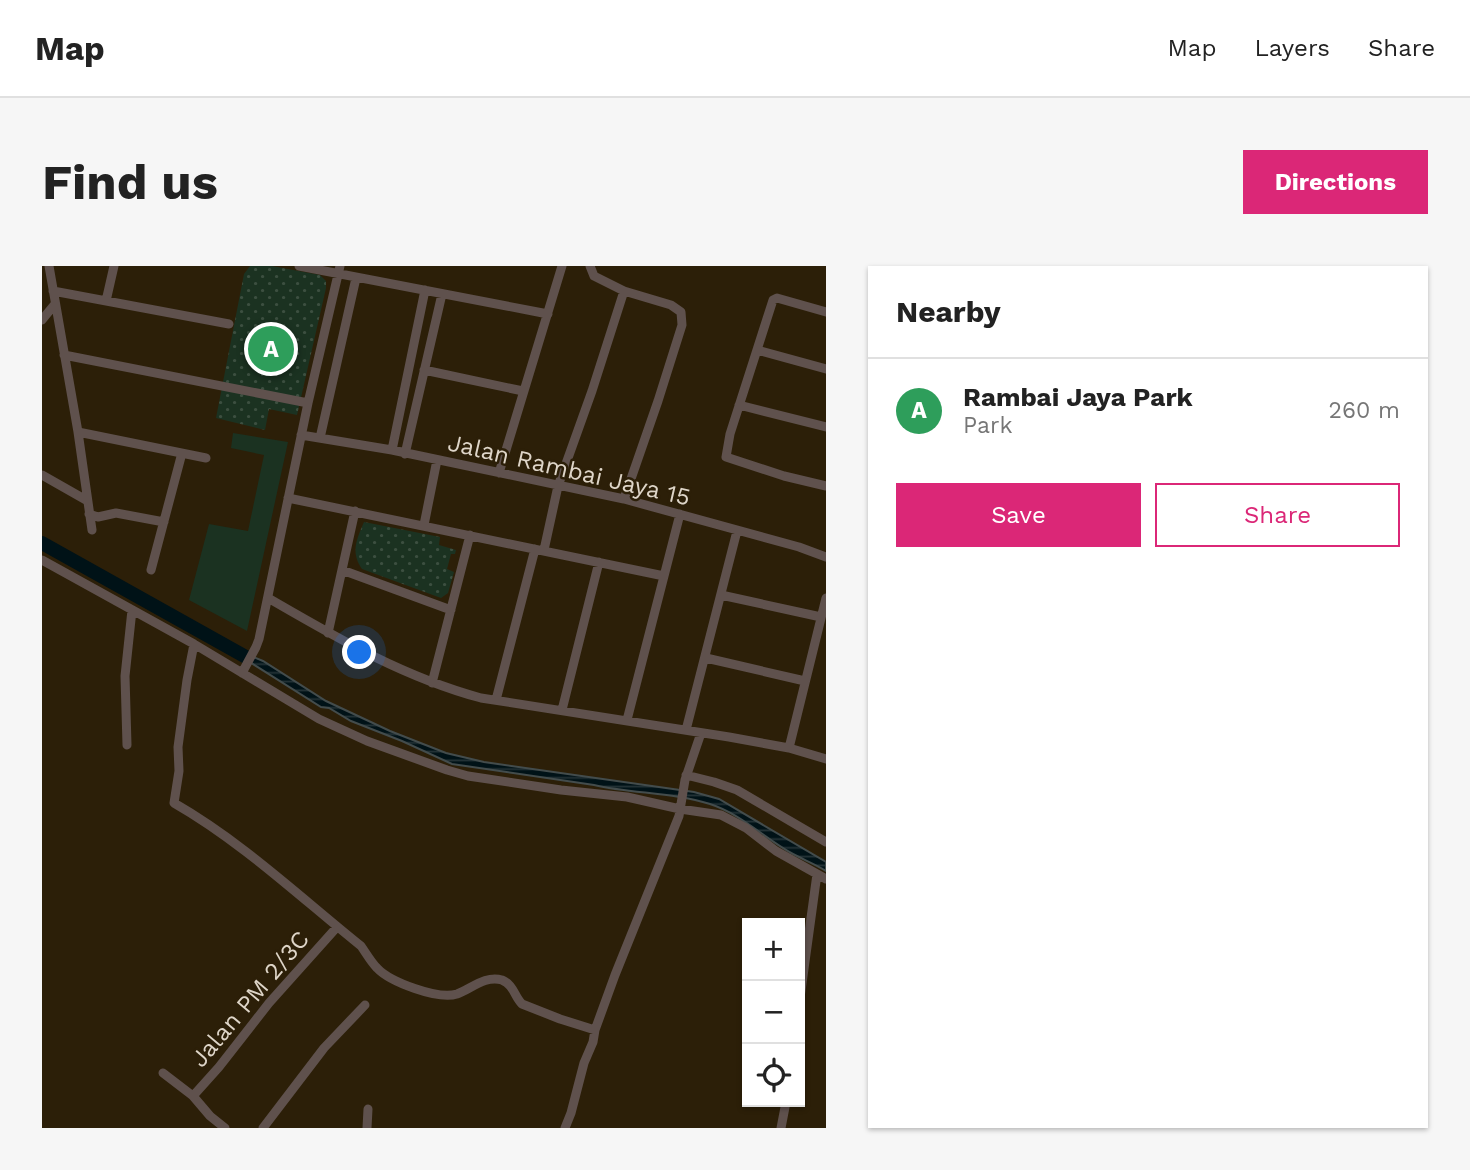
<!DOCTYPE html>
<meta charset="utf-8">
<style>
body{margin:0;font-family:"Work Sans",sans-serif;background:#f6f6f6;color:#222}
.controls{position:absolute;right:21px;bottom:21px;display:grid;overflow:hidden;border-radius:0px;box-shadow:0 2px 5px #0004}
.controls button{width:63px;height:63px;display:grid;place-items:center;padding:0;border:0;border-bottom:2px solid #e0e0e0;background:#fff;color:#222;font:35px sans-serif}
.you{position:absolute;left:318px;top:387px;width:24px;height:24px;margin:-18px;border:5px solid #fff;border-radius:50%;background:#1a73e8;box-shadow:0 0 0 10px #1a73e833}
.badge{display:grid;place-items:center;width:46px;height:46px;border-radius:50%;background:#db2777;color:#fff;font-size:23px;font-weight:700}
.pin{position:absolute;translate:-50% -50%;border:4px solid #fff;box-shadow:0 2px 7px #0006}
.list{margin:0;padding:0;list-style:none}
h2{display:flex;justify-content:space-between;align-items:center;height:91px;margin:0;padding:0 28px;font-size:30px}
h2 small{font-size:23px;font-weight:400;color:#767676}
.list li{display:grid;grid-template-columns:46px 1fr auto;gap:21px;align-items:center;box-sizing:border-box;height:105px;padding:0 28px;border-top:2px solid #e0e0e0}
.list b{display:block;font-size:26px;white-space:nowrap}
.list p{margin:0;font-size:23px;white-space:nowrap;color:#767676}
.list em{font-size:23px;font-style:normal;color:#767676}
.actions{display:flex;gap:14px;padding:21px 28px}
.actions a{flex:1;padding:16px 0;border:2px solid #db2777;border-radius:0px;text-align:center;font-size:24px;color:#db2777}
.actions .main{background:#db2777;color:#fff}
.icon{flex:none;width:38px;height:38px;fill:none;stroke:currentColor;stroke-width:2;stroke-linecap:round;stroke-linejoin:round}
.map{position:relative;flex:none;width:784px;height:862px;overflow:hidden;border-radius:0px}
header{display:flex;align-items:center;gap:42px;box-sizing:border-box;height:98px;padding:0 35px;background:#fff;border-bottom:2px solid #e0e0e0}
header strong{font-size:33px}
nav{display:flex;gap:38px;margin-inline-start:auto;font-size:24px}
.intro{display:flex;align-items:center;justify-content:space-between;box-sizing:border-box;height:168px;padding:0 42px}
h1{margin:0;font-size:49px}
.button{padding:18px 32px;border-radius:0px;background:#db2777;color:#fff;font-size:24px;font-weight:700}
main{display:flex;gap:42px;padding:0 42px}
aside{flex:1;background:#fff;border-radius:0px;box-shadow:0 2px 5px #0004}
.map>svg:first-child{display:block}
</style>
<header>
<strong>Map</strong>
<nav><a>Map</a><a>Layers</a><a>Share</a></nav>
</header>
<div class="intro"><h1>Find us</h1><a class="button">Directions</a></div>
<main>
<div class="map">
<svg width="784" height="862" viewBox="0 0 784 862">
<defs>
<pattern id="park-dots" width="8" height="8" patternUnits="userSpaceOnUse" patternTransform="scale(1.75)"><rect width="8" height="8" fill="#1b3221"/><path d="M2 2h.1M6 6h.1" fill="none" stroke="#3c4f40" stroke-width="1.8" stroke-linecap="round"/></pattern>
<pattern id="water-rules" width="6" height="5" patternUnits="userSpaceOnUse" patternTransform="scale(1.75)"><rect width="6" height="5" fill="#001217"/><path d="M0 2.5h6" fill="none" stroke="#253437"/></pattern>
</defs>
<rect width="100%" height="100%" fill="#2c1f08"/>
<path fill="#1b3221" d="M191,167l55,9 -41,189 -58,-31 20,-76 39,7 16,-76 -33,-7z"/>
<path fill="url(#park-dots)" d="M208,0h22l48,9 6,6v7l-29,127 -28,-6 -4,21 -49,-12 28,-144z
M322,256l76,15 -1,8 17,5 -1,4h-4l-4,15 7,3 -6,21 -7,5 -79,-29c-12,-17 -5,-30 2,-47z"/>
<path fill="url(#water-rules)" stroke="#434c4c" stroke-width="2" d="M197,385l24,10 63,40 64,30 56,22 38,9 210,30 25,7 107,63v9c-11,-7 -22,-11 -33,-17 -29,-16 -52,-40 -83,-50 -37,-12 -78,-10 -116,-19l-142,-21 -50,-23 -51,-20 -22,-13 -8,-1 -84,-53z"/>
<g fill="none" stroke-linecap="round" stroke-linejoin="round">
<path stroke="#001217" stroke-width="14" d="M0,277l204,114"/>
<path stroke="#5f514d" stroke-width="9" d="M7,0l29,166 14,98
M257,0l249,48
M548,0l4,10 30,15 47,14 10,7 1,13 -24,76 -34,98
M11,25l176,33
M64,35l8,-35
M784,46l-49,-14 -4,2 -43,134 -4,23 58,19 42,10
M0,54l13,-16
M715,84l69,19
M22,89l244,48
M382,104l99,21
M697,139l87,22
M36,166l128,26
M259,169l91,15 232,49 175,48 27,10
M278,172l36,-160
M350,184l33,-160
M363,188l37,-160
M457,207l63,-207
M0,209l44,25
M246,232l376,78
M47,248l9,3 18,-4 48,9
M382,259l13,-65
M502,284l14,-64 34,-95 32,-100
M0,294l152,84 125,75 48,22 80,29 21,6 93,14 66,7 53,12 41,6 25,13 30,23 50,28
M109,304l31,-117
M300,304l109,40
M679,329l100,22
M226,332c69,40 135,79 213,100l248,39 60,11 37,11
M286,367l27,-122
M152,378l-7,36 -9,67 1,24 -5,32c68,39 126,94 187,143 5,7 10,16 16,22 13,14 61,32 80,26 14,-5 28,-19 45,-14 12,5 12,16 20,24l38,15 35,11
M664,392l99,23
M200,407l14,-26 3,-8 49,-236 32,-137
M390,417l38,-148
M454,434l39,-151
M520,444l37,-148
M585,454l53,-206
M644,464l51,-199
M85,479l-2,-69 7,-66
M747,482l37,-150
M644,509l28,7 23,8 89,52
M758,732l17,-124
M121,807l30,23 17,20 15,12
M151,830l26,-29 50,-64 68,-76
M221,862l61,-80 41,-43
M325,862l1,-19
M523,862l6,-15 13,-50 9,-21 2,-12 20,-55 64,-159 6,-36 16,-47
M739,862l5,-26"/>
</g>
<g text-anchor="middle" stroke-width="5" stroke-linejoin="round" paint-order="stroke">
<g font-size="24" fill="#ded5c8" stroke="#2c1f08">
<text transform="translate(527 204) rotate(13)" y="8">Jalan Rambai Jaya 15</text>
<text transform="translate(208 733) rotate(-50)" y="8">Jalan PM 2/3C</text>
</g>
</g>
</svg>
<div class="controls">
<button>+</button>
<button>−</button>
<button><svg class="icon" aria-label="locate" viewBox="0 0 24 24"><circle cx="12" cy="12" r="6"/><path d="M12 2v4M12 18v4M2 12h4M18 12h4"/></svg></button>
</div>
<div class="you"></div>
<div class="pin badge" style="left:229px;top:83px;background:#2e9e5b">A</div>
</div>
<aside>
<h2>Nearby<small></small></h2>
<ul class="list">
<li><span class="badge" style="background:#2e9e5b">A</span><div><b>Rambai Jaya Park</b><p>Park</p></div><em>260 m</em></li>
</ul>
<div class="actions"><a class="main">Save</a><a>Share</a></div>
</aside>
</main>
